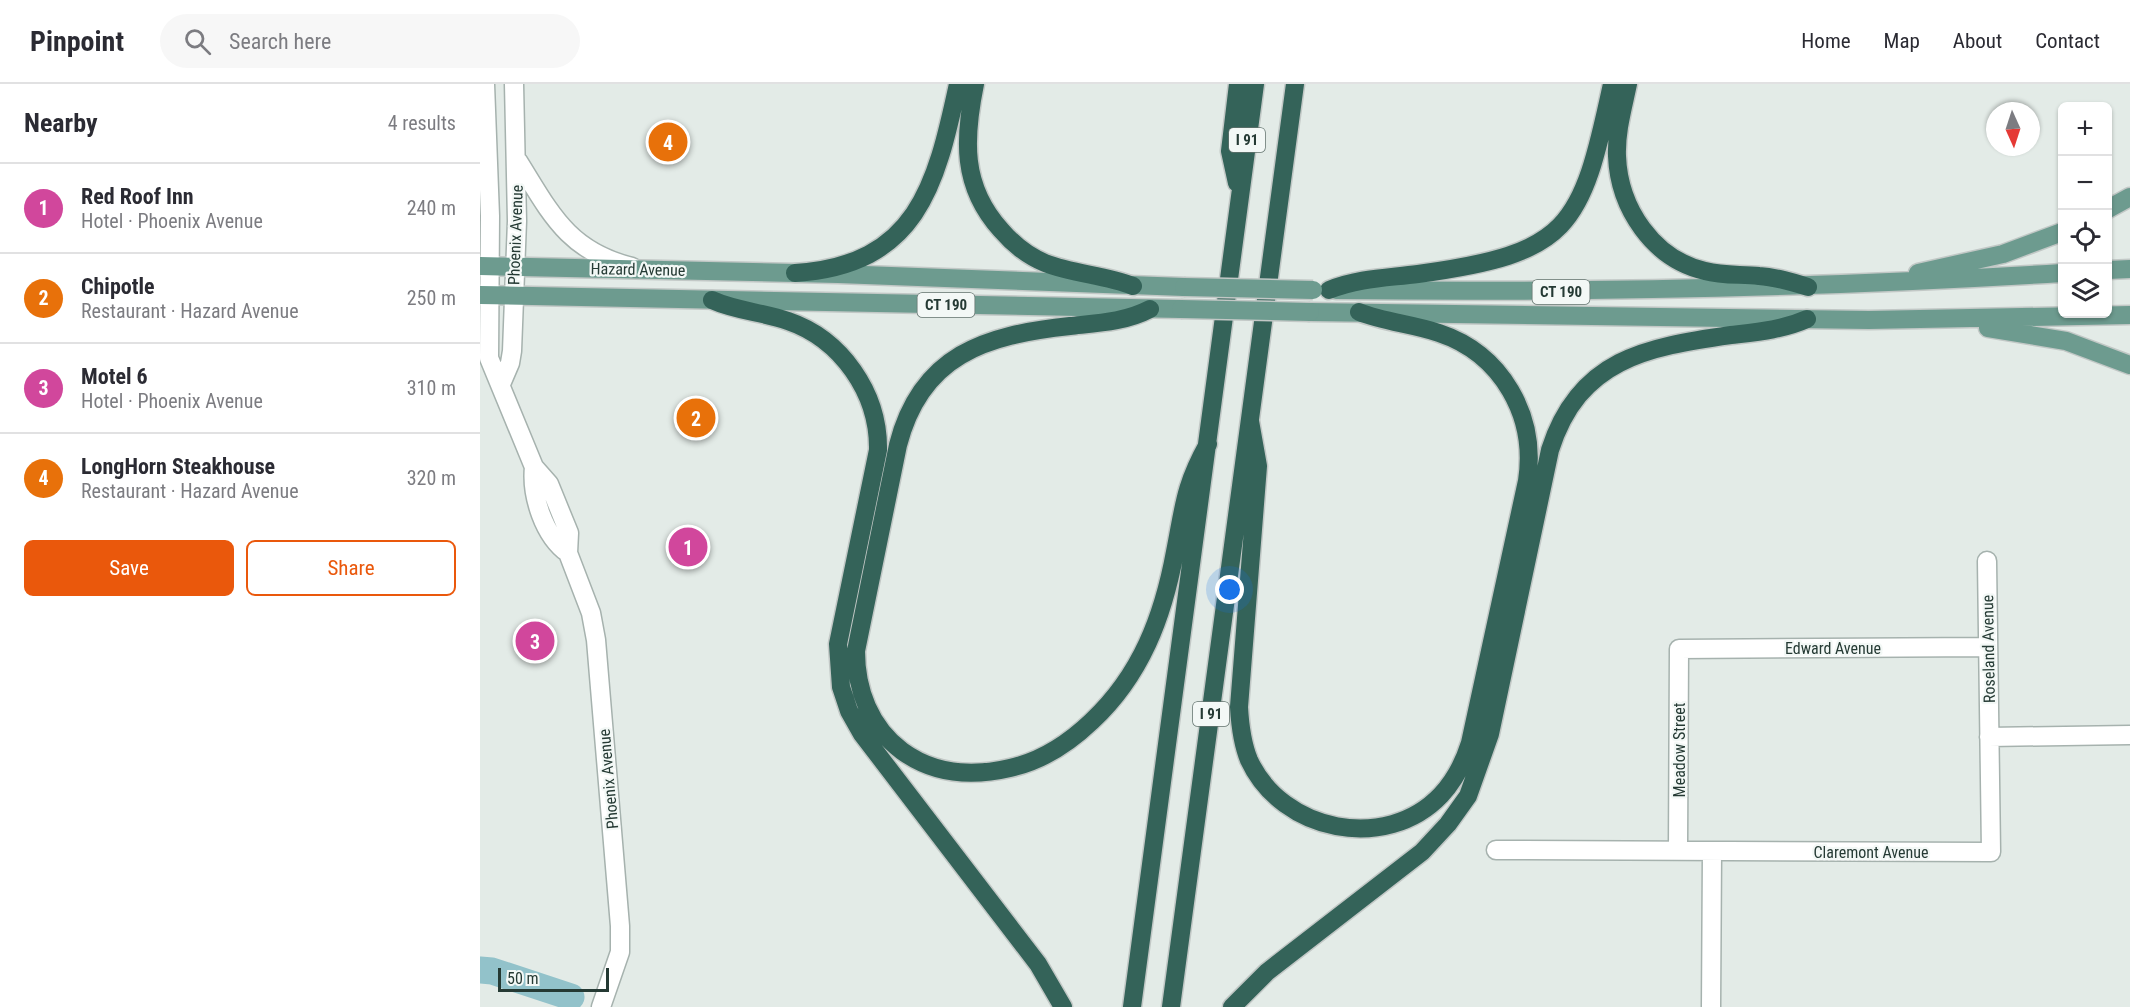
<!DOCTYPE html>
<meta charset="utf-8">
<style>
body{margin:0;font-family:"Roboto Condensed",sans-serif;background:#f7f7f7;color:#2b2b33}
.controls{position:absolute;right:18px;top:18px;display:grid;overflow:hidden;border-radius:9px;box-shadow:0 2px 4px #0004}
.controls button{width:54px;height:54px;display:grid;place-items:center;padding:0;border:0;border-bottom:2px solid #e1e1e2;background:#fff;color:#2b2b33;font:30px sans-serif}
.compass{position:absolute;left:1506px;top:18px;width:54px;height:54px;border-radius:50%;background:#fff;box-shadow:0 2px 4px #0004;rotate:177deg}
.scale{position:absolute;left:18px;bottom:15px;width:111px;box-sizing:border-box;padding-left:6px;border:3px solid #253a34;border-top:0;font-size:16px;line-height:21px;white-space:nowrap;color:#253a34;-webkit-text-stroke:4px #f3f8f6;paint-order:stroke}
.you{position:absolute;left:750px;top:506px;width:21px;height:21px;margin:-15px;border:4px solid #fff;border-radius:50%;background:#1a73e8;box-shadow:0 0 0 9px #1a73e833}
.badge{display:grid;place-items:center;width:39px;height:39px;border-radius:50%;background:#ea580c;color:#fff;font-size:20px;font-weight:700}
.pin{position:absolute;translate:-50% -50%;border:3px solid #fff;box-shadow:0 2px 6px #0006}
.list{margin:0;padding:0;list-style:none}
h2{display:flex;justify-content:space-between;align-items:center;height:78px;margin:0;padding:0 24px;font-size:26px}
h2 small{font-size:20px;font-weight:400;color:#7c7c81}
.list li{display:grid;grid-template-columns:39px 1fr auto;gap:18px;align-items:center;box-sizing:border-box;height:90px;padding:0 24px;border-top:2px solid #e1e1e2}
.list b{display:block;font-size:22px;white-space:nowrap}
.list p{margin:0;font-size:20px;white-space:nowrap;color:#7c7c81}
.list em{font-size:20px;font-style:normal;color:#7c7c81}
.actions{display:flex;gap:12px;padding:18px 24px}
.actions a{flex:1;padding:14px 0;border:2px solid #ea580c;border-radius:9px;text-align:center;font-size:21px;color:#ea580c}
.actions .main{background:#ea580c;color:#fff}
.icon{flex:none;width:33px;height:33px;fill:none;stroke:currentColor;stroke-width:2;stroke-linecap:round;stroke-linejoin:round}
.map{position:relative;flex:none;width:1650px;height:923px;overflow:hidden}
header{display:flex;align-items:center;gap:36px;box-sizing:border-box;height:84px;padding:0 30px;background:#fff;border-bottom:2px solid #e1e1e2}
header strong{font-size:28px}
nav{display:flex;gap:33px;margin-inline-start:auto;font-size:21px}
.search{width:420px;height:54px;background:#f7f7f7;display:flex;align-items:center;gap:15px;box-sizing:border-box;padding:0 21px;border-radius:33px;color:#7c7c81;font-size:22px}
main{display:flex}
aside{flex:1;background:#fff}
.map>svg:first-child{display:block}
</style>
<header>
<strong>Pinpoint</strong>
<div class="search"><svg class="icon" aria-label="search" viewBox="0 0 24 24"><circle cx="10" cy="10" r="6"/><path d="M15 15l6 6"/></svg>Search here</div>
<nav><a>Home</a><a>Map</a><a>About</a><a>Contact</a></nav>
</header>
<main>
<aside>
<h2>Nearby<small>4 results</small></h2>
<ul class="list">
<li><span class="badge" style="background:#d1479c">1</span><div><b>Red Roof Inn</b><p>Hotel · Phoenix Avenue</p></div><em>240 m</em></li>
<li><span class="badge" style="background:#e8710a">2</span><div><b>Chipotle</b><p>Restaurant · Hazard Avenue</p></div><em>250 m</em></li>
<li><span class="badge" style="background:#d1479c">3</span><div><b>Motel 6</b><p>Hotel · Phoenix Avenue</p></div><em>310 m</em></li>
<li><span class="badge" style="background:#e8710a">4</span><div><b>LongHorn Steakhouse</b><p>Restaurant · Hazard Avenue</p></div><em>320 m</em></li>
</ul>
<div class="actions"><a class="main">Save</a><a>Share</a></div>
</aside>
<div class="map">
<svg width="1650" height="923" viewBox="0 0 1650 923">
<rect width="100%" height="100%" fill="#e3ebe7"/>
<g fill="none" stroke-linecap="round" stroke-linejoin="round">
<path stroke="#92c2ca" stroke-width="27" d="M0,886l12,1 79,26"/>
<g stroke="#a6b2ae" stroke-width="21">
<path id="minor" d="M5,0l5,132 -1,142 45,109 15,17 20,49 -1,20 23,60 5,27 24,286v26l-19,55
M38,77c32,51 49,90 114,106
M21,300l9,-21 2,-12 5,-130 -3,-137
M54,383c-3,29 10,69 34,86
M1509,653l141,-2
M1016,766l495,2 -4,-291
M1198,766l1,-201 308,-2
M1231,923l1,-155"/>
</g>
<g stroke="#c2c8c6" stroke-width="21">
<path id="major" d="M1628,125l22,-12
M0,182l358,8 346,13
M1628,186l22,-1
M1438,189l85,-19 59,-22
M856,206c244,3 483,-2 726,-17
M0,211l701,14
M830,228l559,8 261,-5
M1508,244l78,13 64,24"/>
</g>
<g stroke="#c2c8c6" stroke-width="21">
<path id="highway" d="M495,0c-11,54 -14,102 26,146 12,14 27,26 44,33 28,11 60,12 88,23
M1148,0c-5,24 -12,48 -11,72 2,52 36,103 88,115 18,5 36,3 54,5 17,1 33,6 49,11
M757,99l-7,-32 8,-67
M315,189c122,-8 141,-87 163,-189
M849,206c30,-12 58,-12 89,-16 152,-21 163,-45 194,-190
M232,216c24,11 51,12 76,21 53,18 91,72 90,129l-40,194 3,43 8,24 13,23 176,230 25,43
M670,225c-25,13 -52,14 -80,17 -85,9 -149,29 -172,119l-42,206c0,39 14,76 46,100 33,24 70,26 108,17 32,-7 59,-25 82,-47 49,-46 71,-104 83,-169 9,-45 9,-65 33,-108
M770,337l8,45 -19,241c1,18 3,36 10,53 33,72 137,93 192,35 14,-15 23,-33 29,-52l57,-262c10,-65 -25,-127 -88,-148 -26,-9 -55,-11 -80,-21
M652,923l123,-923
M691,923l124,-923
M752,923l35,-35 155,-120 26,-28 20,-28 22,-62 60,-284c29,-91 96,-103 181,-115 26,-3 51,-5 76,-16"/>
</g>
<use href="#minor" stroke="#fff" stroke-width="18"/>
<use href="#major" stroke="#6d9b8f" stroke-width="18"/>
<use href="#highway" stroke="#346359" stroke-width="18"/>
<g stroke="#c2c8c6" stroke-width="21" stroke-linecap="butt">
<path id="major-bridge" d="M704,203l129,3
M701,225l129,3"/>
</g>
<use href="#major-bridge" stroke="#6d9b8f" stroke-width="18"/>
</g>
<g text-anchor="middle" stroke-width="4.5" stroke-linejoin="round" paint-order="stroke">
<g fill="#f3f8f6" stroke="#63736e" stroke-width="1.5">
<rect x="749" y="44" width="36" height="24" rx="4.5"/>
<rect x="1052.5" y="196" width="57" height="24" rx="4.5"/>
<rect x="437.5" y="209" width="57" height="24" rx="4.5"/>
<rect x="713" y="618" width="36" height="24" rx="4.5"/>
</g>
<g font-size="15" font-weight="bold" fill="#253a34">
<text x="767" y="61">I 91</text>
<text x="1081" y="213">CT 190</text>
<text x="466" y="226">CT 190</text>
<text x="731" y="635">I 91</text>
</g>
<g font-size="16" fill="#253a34" stroke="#f3f8f6">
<text transform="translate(35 151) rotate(-88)" y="6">Phoenix Avenue</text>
<text transform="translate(158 185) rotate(1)" y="6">Hazard Avenue</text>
<text x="1353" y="570">Edward Avenue</text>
<text transform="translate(1508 565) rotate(-91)" y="6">Roseland Avenue</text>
<text transform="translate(1199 666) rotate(-90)" y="6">Meadow Street</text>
<text transform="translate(128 695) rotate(-95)" y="6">Phoenix Avenue</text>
<text x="1391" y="774">Claremont Avenue</text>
</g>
</g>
</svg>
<div class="controls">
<button>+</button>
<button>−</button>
<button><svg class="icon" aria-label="locate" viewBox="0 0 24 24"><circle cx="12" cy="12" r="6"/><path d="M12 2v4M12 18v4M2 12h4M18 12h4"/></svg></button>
<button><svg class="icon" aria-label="layers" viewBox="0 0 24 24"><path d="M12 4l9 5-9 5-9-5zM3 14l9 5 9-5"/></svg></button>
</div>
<svg class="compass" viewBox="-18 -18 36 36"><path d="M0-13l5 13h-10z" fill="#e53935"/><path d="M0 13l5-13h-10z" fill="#7c7c81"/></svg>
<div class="scale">50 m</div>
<div class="you"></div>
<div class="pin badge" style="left:208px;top:463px;background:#d1479c">1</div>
<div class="pin badge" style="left:216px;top:334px;background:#e8710a">2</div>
<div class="pin badge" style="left:55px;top:557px;background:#d1479c">3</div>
<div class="pin badge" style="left:188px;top:58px;background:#e8710a">4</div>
</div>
</main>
